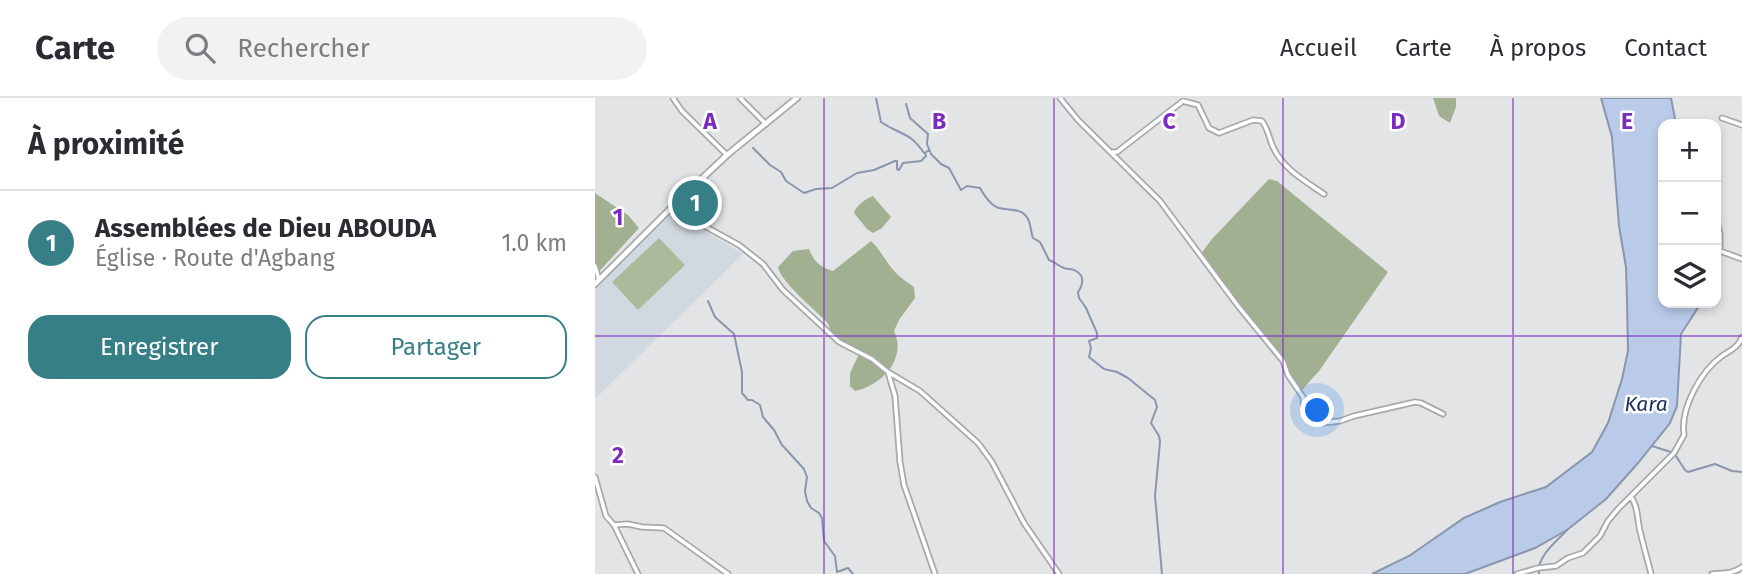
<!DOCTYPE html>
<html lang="fr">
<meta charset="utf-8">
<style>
body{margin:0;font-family:"Fira Sans",sans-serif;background:#f2f2f3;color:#2b2b33}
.controls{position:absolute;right:21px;top:21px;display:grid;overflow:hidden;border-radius:14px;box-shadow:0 4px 10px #0003}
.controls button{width:63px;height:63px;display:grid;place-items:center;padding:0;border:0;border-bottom:2px solid #e1e1e2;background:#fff;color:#2b2b33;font:35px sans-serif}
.you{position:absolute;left:723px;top:313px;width:24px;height:24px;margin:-18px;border:5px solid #fff;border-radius:50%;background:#1a73e8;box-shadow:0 0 0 10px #1a73e833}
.badge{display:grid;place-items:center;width:46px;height:46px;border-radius:50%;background:#377f87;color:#fff;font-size:23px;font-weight:700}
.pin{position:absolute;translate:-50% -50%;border:4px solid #fff;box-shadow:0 2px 7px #0006}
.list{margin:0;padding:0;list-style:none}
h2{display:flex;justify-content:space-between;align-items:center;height:91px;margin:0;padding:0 28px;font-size:30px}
h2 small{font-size:23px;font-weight:400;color:#7c7c81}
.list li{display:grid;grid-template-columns:46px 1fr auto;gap:21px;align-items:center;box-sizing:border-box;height:105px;padding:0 28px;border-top:2px solid #e1e1e2}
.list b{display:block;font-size:26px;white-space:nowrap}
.list p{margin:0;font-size:23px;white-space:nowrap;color:#7c7c81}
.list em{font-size:23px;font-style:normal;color:#7c7c81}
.actions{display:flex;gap:14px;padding:21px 28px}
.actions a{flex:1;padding:16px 0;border:2px solid #377f87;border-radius:21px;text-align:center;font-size:24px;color:#377f87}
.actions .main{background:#377f87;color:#fff}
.icon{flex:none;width:38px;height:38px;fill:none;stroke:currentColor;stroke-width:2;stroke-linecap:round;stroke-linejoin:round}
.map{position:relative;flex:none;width:1147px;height:476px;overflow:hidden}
header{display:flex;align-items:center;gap:42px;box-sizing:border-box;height:98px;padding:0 35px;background:#fff;border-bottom:2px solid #e1e1e2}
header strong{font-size:33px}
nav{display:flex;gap:38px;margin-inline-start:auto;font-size:24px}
.search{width:490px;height:63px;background:#f2f2f3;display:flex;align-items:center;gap:18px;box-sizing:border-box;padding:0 24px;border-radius:38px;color:#7c7c81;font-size:26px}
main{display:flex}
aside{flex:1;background:#fff}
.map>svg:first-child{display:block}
</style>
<header>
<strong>Carte</strong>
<div class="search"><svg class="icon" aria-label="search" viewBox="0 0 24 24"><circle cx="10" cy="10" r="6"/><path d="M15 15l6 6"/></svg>Rechercher</div>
<nav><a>Accueil</a><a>Carte</a><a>À propos</a><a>Contact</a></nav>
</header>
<main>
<aside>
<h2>À proximité<small></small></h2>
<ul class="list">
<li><span class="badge">1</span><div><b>Assemblées de Dieu ABOUDA</b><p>Église · Route d'Agbang</p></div><em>1.0 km</em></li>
</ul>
<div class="actions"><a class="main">Enregistrer</a><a>Partager</a></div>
</aside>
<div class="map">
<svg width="1147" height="476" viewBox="0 0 1147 476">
<rect width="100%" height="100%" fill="#e2e4e6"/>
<path fill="#d1d8e0" d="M85,111l10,13 53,32 -148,145v-110l78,-79z"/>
<path fill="#abba9b" d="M64,140l26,27 -47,45 -26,-28z"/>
<path fill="#a1b090" d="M838,0h23v9l-6,16 -11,-7z
M674,81l8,2 111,91 -69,99 -17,19 -12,-15 -5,-13 -55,-69 -28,-38 1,-4 9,-12z
M0,95l33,22 11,13 -44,48z
M278,98l18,21 -9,11 -9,5 -6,-4 -13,-16c2,-8 12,-14 19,-17z
M276,143c10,9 15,22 25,32 5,5 12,10 18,14l1,11 -16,22 -5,11c13,28 -12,54 -39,60l-5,-5v-13l10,-21c-10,-4 -23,-8 -28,-18 -2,-4 -3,-9 -5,-12 -12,-12 -47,-41 -49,-55l15,-16 16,-2c5,13 11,18 24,22z"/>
<path fill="#bacbea" stroke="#8a96ac" stroke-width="2" d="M1006,0h70l5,26h-13v179h35l1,3 -18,28 -4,72 -7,17 -32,40 -32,36 -39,31 -32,18 -70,26h-93l37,-18 55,-38 36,-16 46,-15 46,-35 16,-29 14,-44 6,-28 -1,-50 -1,-34 -7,-41 -7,-89z"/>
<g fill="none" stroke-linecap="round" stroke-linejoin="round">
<path stroke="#8a96ac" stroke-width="2" d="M281,0l5,24c19,13 28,9 43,31
M311,6l4,14 18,16 -1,10 4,10 10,10 8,4 12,22 6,-4 13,2c4,7 11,18 19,20 12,3 24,-1 30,13 2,6 2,12 4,17l7,4 9,18c6,2 9,6 15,8 6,2 7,0 12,3 9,5 7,14 2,21l1,6 7,10 11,25v5l-8,3 2,7 -2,9 15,12 13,3 11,6 27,22 2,7 -6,16 8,13 1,6 -5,54 7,78
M158,50l17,17 11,7 5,9 18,12 12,-4 16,-1 25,-15 17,-3 21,-9h2v8l2,1 4,-7 18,-2 5,-5 -1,-3 4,-3
M113,203l7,16 19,17 8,38v21l6,7h4l8,5 3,12 11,13 8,15 22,24 3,8 -2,14 2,10 4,7 8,5 3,5 2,23 11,15 2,16 11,-4 5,6
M1057,348l22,7 11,17 3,2 27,-8 17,7 10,1
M944,476c-3,-17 17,-32 28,-44"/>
<g stroke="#a7a9ab" stroke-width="7">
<path id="street" d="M78,0l9,13 45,44
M145,0l26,26
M465,0l18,22 82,81 78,105 45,55 5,14 15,22 1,14 4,5 14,7 18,-2 14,-5 61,-14 6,1 22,11
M1127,20l20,7
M518,54h4l66,-51 15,4 11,23 10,5 34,-13 9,1c6,8 7,17 11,26 10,22 32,34 51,47
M84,102l20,23 40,22 24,19 20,26 56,52 33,17 16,13 7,24 5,66 4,23 31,89
M1121,119l4,17v17l22,8
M0,168l4,14
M293,274l32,19 58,52 14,19 32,61 35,51
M0,379l11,39 8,9 24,49
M1036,399c8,10 6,26 10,38 3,13 7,26 10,39
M19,427l14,-1 14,3 22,1 64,46
M922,476l21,-6 18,-2 12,-8 15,-5 17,-17 8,-15 10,-12 56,-56 10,-18c-4,-27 17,-64 38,-79 8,-6 16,-8 20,-19
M1117,476c11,-1 21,0 30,-7"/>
</g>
<g stroke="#a7a9ab" stroke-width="8">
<path id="secondary" d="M0,186l84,-84 48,-45 70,-57"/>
</g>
<use href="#street" stroke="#fff" stroke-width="3.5"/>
<use href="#secondary" stroke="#fff" stroke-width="4.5"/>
</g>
<path fill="none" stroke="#7b2cbf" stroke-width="2" stroke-opacity="0.55" d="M229,0v476M459,0v476M688,0v476M918,0v476M0,238h1147"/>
<g text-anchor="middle" stroke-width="5" stroke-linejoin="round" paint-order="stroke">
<g font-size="21" font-style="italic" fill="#1b3159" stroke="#fff">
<text x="1051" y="313">Kara</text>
</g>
</g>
<g font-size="23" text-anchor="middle" font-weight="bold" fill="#7b2cbf" stroke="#fff" stroke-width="5" stroke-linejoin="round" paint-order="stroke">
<text x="115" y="31">A</text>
<text x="344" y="31">B</text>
<text x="574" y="31">C</text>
<text x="803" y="31">D</text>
<text x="1032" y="31">E</text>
<text x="23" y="127">1</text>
<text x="23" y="365">2</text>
</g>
</svg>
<div class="controls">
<button>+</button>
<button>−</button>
<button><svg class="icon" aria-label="layers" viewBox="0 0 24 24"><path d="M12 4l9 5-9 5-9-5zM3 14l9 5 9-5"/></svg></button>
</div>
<div class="you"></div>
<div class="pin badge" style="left:100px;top:105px">1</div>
</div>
</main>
